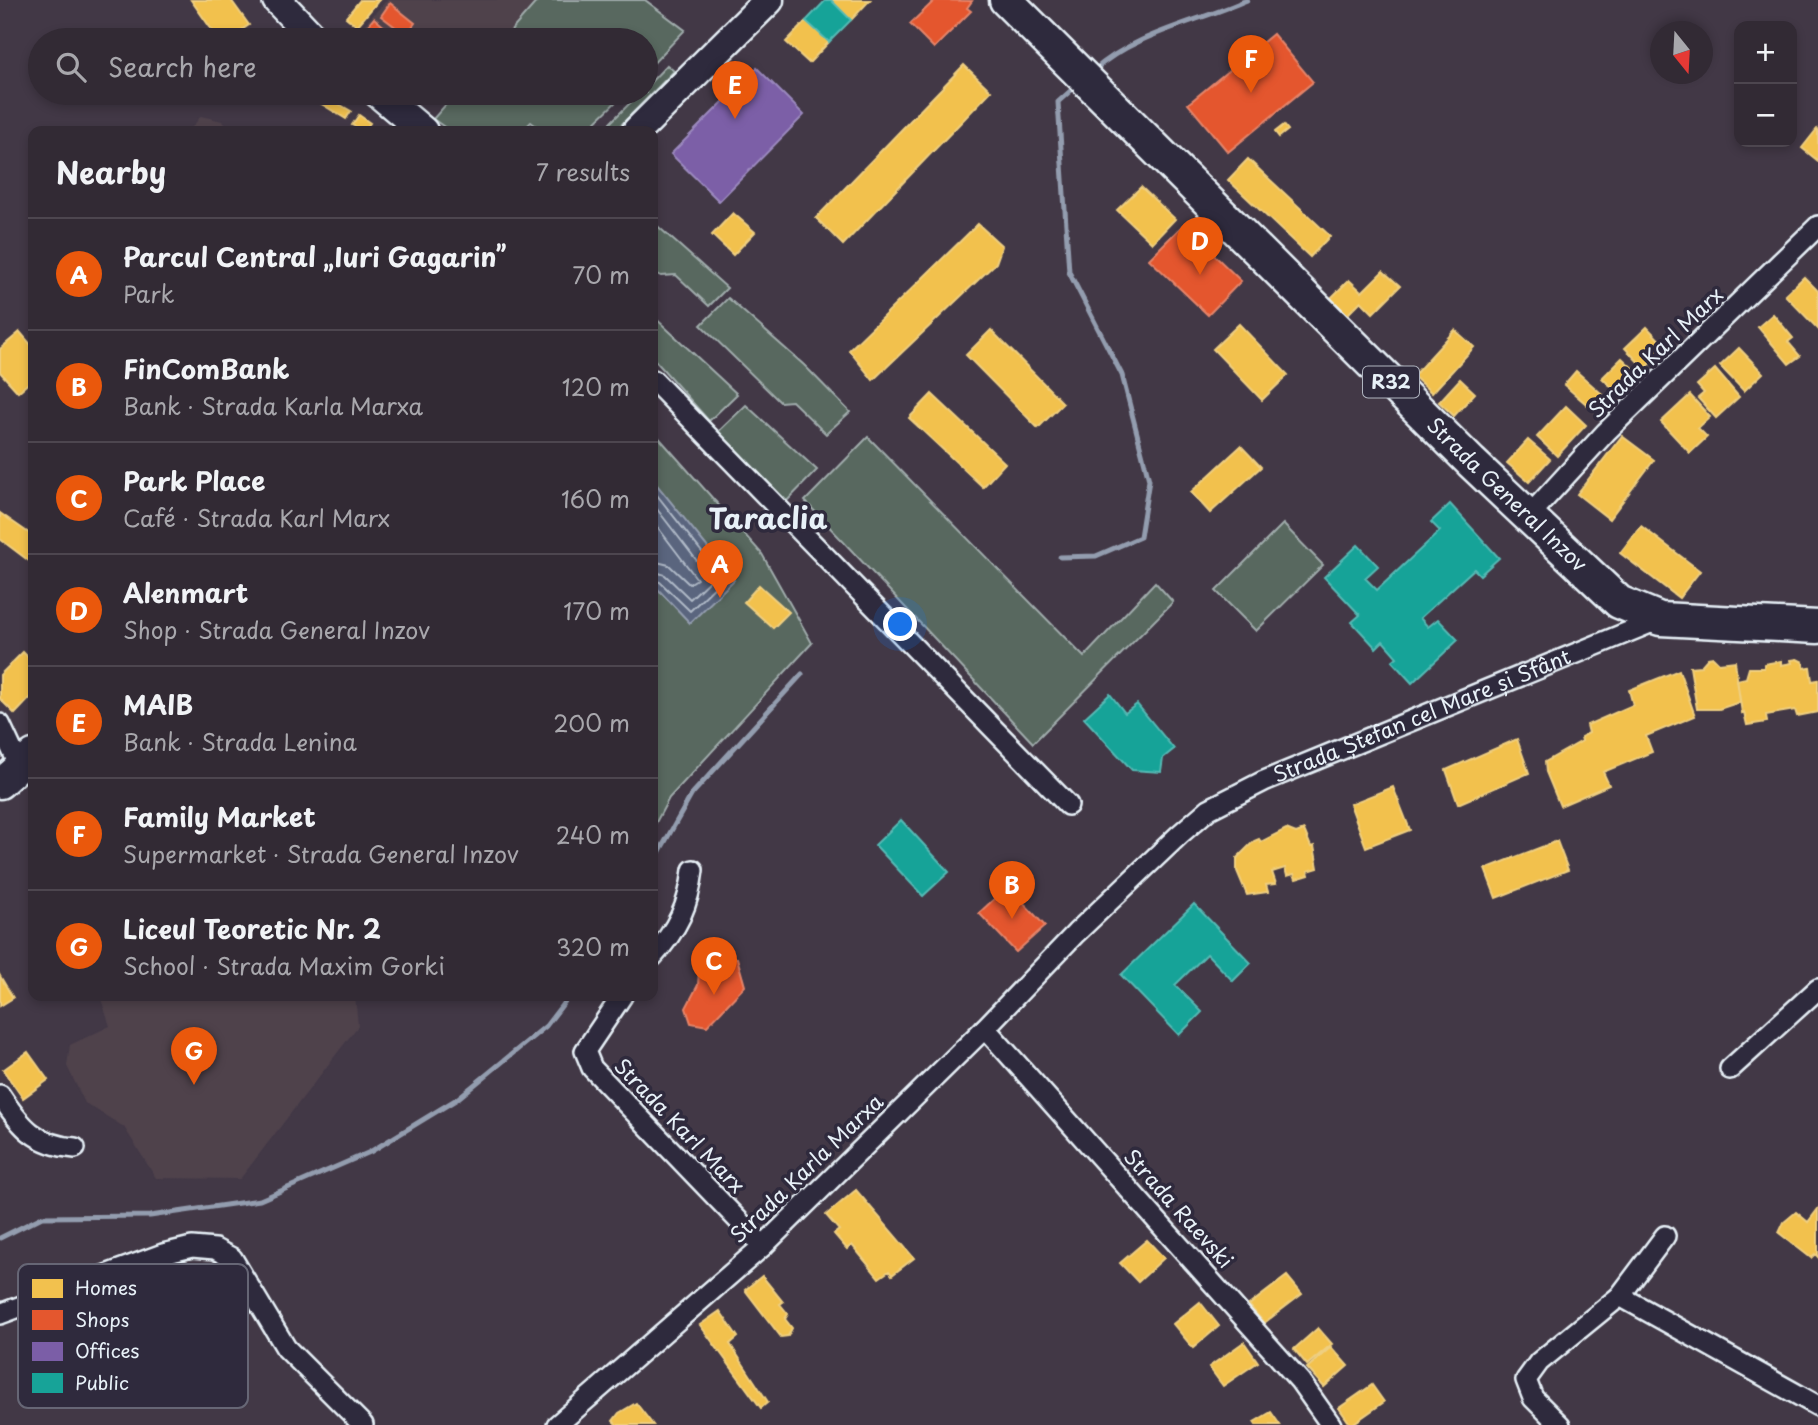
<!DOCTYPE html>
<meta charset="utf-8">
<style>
body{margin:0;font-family:"Playpen Sans",sans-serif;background:#3d3640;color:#f1f3f6}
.controls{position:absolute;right:21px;top:21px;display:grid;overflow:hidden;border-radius:14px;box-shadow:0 4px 10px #0003}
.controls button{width:63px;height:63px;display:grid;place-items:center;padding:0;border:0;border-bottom:2px solid #4d464f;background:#322a34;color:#f1f3f6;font:35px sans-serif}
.compass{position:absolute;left:1650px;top:21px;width:63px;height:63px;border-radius:50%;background:#322a34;box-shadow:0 4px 10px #0003;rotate:162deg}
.you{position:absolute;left:901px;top:625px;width:24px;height:24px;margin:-18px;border:5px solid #fff;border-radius:50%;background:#1a73e8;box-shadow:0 0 0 10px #1a73e833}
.badge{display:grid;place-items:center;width:46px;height:46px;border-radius:50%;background:#ea580c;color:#fff;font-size:23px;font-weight:700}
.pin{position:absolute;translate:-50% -58px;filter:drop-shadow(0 2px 4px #0008)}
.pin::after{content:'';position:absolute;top:37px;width:24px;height:21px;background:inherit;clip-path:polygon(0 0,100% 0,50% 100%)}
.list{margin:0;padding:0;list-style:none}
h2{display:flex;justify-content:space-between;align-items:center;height:91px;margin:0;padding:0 28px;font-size:30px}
h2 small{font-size:23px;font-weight:400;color:#a8a7ac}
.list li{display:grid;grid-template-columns:46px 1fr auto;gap:21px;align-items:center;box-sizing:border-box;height:112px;padding:0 28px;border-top:2px solid #4d464f}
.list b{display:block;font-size:26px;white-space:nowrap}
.list p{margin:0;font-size:23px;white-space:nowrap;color:#a8a7ac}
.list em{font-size:23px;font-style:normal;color:#a8a7ac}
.icon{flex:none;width:38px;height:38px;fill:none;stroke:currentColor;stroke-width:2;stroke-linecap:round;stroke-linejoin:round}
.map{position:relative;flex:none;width:1818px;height:1425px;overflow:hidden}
.search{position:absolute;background:#322a34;box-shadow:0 4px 10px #0003;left:28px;top:28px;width:630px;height:77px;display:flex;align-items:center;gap:18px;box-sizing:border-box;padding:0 24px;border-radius:38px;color:#a8a7ac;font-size:26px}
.panel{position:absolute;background:#322a34;box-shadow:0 4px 10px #0003;left:28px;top:126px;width:630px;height:875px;border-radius:14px}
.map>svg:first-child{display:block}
</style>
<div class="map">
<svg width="1818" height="1425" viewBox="0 0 1818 1425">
<rect width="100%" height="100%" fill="#423846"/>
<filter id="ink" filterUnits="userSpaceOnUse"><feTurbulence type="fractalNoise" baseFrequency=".0143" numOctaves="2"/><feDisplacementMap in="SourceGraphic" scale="14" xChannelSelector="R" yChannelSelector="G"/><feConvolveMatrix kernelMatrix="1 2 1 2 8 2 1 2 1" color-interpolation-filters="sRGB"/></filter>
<g filter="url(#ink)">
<path fill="#4f424c" d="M387,0h151l-35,40h-146l-4,-3z
M201,116l21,5 10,10h-43z
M100,996h255l3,30 -118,153 -84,-1 -32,-51 -39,-24 -18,-37 3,-21 40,-19z"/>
<path fill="#59685f" stroke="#a0acac" stroke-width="2" d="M538,0h107l40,30 -39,41v-31h-143z
M667,65l7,6 -59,60h-13l38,-38h6v-6z
M456,93h169l-39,38h-43l-12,-9 -9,9h-72l-17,-12z
M653,222l74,66 -18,18 -33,-31 -15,1 -8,-4z
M728,298l76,67 46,47 -24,22 -34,-33 -12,1 -79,-77z
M653,316l84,78 -28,27 -56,-63z
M746,405l71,65 -34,35 -65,-73z
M653,431l109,123 50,89 -143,155 -16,30z
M868,437l216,220 71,-75 18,20 -140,141 -228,-242z
M1283,524l40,41 -67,66 -40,-40z"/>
<path fill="#5a657e" stroke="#939daf" stroke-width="2" d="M653,480l81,100 -44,43 -37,-39z"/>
<path fill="#f2c14e" stroke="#efcf81" stroke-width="2" d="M191,0h40l18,25 -22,15h-8z
M360,0h19l-22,26 -11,-9z
M831,0h39l-19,20z
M806,21l23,21 -20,21 -23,-21z
M964,65l27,26 -148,154 -27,-27z
M320,93l31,18 -5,8 -31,-19z
M359,115l11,8 -6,8 -12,-6z
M1284,125l4,5 -9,7 -4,-5z
M1817,129l1,2v30l-16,-13z
M1248,159l82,77 -20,21 -82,-77z
M1141,187l34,32 -23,24 -35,-33z
M733,213l22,19 -22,23 -21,-20z
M978,224l24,22 -6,17 -123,117 -24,-30z
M1383,271l17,15 -27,27 -12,-12 -14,14 -17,-16 19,-19 13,12z
M1804,277l14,14v38l-33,-34z
M1773,314l20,24 -5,4 12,14 -11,8 -31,-37z
M1239,324l49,51 -26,25 -49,-51z
M1647,327l20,21 -22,21 -20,-21z
M991,330l72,73 -25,25 -72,-73z
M1455,330l19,17 -42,46 -19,-17z
M20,332l13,15v32l-15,13 -18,-20v-23z
M1739,348l24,25 -19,18 -24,-25z
M1622,358l18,17 -20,20 -18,-17z
M1715,369l24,28 -23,21 -18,-20 6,-5 -7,-8z
M1576,371l34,30 -12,13 -34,-29z
M1460,379l15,14 -21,23 -15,-14z
M932,394l73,69 -22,24 -74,-69z
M1690,395l20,22 -12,11 9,9 -17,16 -29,-31z
M1566,406l20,19 -29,31 -20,-19z
M1622,436l32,24 -45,59 -32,-25z
M1528,440l22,19 -21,23 -22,-19z
M1241,446l20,21 -51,46 -19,-21z
M0,513l33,23v28l-33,-25z
M1641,526l59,45 -21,27 -59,-45z
M759,585l30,27 -16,16 -29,-26z
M23,652l10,10v33l-18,19 -15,-15v-24z
M1713,657l6,6 16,-2 5,41 -21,7h-22l-7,-42 11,-1 7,-8z
M1797,659l6,3 1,6 6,-1 2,14 6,-1v32l-21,4 -2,-6 -29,5 1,7 -20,3 -3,-13 -2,1 -5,-33 9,-2 3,-10h15v-4l17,-3v4l11,-2 -1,-3z
M1679,670l16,46 -49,20 6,16 -49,20 6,13 -49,21 -14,-34 -1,-10 37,-21 -1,-4 8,-4 -2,-8 46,-20 -4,-15z
M1517,739l12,34 -71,31 -12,-34z
M1393,787l17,43 -44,17 -16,-43z
M1286,829l10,4 8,-3 7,17 3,-1 4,22 -10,3 1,4 -13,4 -2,-5 -7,2 -2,-8 -13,4 4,12 -10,1 2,7 -21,3 -10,-24v-13l17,-17 5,-2 2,3z
M1557,841l11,29 -72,28 -11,-29z
M0,976l13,22 -13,8z
M28,1052l20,28 -25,18 -20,-28z
M856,1190l58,68 -22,17 -3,-4 -10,7 -27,-33 -5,4 -13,-15 5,-4 -13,-15z
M1818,1209v48l-3,-3 -4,4 -32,-25 5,-11 12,-10 12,10z
M1147,1240l17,18 -26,24 -18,-19z
M762,1276l21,26 -3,2 8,10 -3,5 7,9 -4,8 -7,1 -36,-47z
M1287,1276l15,18 -38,29 -15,-18z
M1200,1302l19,24 -26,22 -20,-24z
M720,1311l18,26 -8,7 38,58 -7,6 -61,-83z
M1318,1328l14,16 -25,21 -13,-16z
M1244,1342l14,20 -35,24 -14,-19z
M1331,1347l17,19 -24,21 -17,-19z
M1372,1385l12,17 -33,23 -12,-17z
M636,1403l17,22h-36l-4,-4 6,-8z
M1271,1412l9,13h-24l-2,-3z"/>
<path fill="#e4572e" stroke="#e5856b" stroke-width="2" d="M935,0l37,1 -5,7 4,3 -37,37 -24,-24z
M390,3l25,20 -9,12 -25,-19z
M374,18l26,22h-36l-5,-4z
M1273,34l40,48 -85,70 -40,-48z
M1183,225l58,56 -33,34 -59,-56z
M1008,886l37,40 -29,26 -37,-39z
M711,955l26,3 8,28 -38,40 -16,-3 -5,-15 12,-23 1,-15z"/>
<path fill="#7b5ea7" stroke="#9c8abf" stroke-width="2" d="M757,68l47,47 -85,86 -48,-47z"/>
<path fill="#17a398" stroke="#56bab5" stroke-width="2" d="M826,0h5l20,20 -22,22 -23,-21z
M1450,504l49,54 -19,17 -6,-6 -54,49 8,9 10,-8 20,21 -46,43 -20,-22 5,-4 -14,-16 -7,7 -24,-26 8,-7 -36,-38 34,-32 20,21 -13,12 12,12 63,-59 -9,-9z
M1110,694l15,19 12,-9 37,45 -11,9 -2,14 -29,-2 -48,-52z
M901,820l48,52 -26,24 -48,-51z
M1194,904l57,59 -18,18 -26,-27 -32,31 27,27 -23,23 -58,-60z"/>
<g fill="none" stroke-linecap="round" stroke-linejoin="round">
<path stroke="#afb9c7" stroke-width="2" d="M653,490l70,89 -33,32 -30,-29 -7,-2
M653,504l58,75 -21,20 -25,-24 -12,-4
M653,521l44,58 -8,5 -20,-19 -16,-4"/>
<path stroke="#939daf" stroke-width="5" d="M1092,72c43,-39 103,-49 155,-72
M1060,557l36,-1 44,-19 9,-57 -27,-105 -53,-103 -11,-170 19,-17
M653,863l39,-69 110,-120
M0,1238l42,-21 108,-1 110,-16 110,-48 87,-53 89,-73 23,-30"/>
<g stroke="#e8f1f8" stroke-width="24">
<g id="street">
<path d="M653,380l415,425"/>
<path d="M1528,517l78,-85 212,-206"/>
<path d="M0,724l20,43"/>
<path d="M653,956c24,-26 36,-51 40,-86"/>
<path d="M622,996l-37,55 7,17 171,178"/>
<path d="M985,1028l315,353 31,44"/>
<path d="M1730,1069l88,-80"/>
<path d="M0,1095c21,32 36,50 75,53"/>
<path d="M1620,1296l198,110"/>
<path d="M0,1314l163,-60 29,-7 23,2 17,9 54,90 77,77"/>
<path id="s1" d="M557,1425l206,-179 222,-218 91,-95 103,-98 30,-26 55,-28 396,-162"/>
<path d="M1560,1425l-27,-27 -7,-18 13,-18 81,-66 45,-60"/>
</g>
</g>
<g stroke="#e8f1f8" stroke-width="33">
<path id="secondary" d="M277,0l38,40
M378,93l45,38
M637,131l132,-131
M0,784l33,-30"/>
</g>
<g stroke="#e8f1f8" stroke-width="37">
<g id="primary">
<path id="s2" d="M1006,0l465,462 148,140 41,17 158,8"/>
</g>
</g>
<use href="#street" stroke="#2f2a3d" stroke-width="19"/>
<use href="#secondary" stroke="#2f2a3d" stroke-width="28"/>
<use href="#primary" stroke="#2f2a3d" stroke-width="32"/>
</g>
</g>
<g text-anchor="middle" stroke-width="7" stroke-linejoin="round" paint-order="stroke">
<rect fill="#2f2a3d" stroke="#b0b5c0" stroke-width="2" x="1363" y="366.5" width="56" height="31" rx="5"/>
<g font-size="19" font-weight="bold" fill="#e8f1f8">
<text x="1391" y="389">R32</text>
</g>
<g font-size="21" fill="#e8f1f8" stroke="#2f2a3d">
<text transform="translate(1656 353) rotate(-44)" y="7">Strada Karl Marx</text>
<text dy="7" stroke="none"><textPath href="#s2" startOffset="704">Strada General Inzov</textPath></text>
<text dy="7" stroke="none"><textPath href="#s1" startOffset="1130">Strada Ștefan cel Mare și Sfânt</textPath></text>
<text transform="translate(679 1126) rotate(46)" y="7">Strada Karl Marx</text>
<text transform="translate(807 1169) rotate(-44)" y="7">Strada Karla Marxa</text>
<text transform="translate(1178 1209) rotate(48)" y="7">Strada Raevski</text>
</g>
<g font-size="28" font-weight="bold" fill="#e8f1f8" stroke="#2f2a3d">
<text x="768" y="529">Taraclia</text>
</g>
</g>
<rect x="18" y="1264" width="230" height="144" rx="10" fill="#2f2a3d" stroke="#666675" stroke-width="2"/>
<rect x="32" y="1279" width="31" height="19" fill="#f2c14e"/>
<rect x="32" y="1310" width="31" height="20" fill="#e4572e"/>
<rect x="32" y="1342" width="31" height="19" fill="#7b5ea7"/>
<rect x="32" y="1373" width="31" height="20" fill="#17a398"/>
<g font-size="19" fill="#e8f1f8">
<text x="75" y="1295">Homes</text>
<text x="75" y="1327">Shops</text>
<text x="75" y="1358">Offices</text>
<text x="75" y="1390">Public</text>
</g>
</svg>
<div class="controls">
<button>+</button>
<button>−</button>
</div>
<svg class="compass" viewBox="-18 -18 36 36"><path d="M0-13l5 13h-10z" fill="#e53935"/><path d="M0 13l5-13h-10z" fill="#a8a7ac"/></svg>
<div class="you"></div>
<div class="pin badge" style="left:720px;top:598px">A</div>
<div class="pin badge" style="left:1012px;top:919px">B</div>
<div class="pin badge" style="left:714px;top:995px">C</div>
<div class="pin badge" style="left:1200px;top:275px">D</div>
<div class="pin badge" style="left:735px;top:119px">E</div>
<div class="pin badge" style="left:1251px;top:93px">F</div>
<div class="pin badge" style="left:194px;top:1085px">G</div>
<div class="search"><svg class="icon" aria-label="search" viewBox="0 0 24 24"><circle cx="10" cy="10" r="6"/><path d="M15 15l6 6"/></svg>Search here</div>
<section class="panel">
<h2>Nearby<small>7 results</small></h2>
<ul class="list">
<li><span class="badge">A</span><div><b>Parcul Central „Iuri Gagarin”</b><p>Park</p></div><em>70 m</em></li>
<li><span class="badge">B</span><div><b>FinComBank</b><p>Bank · Strada Karla Marxa</p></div><em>120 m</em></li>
<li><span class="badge">C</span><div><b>Park Place</b><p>Café · Strada Karl Marx</p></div><em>160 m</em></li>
<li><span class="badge">D</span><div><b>Alenmart</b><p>Shop · Strada General Inzov</p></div><em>170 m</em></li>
<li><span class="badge">E</span><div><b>MAIB</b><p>Bank · Strada Lenina</p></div><em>200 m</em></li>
<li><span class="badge">F</span><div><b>Family Market</b><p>Supermarket · Strada General Inzov</p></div><em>240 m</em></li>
<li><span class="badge">G</span><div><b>Liceul Teoretic Nr. 2</b><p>School · Strada Maxim Gorki</p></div><em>320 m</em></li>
</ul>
</section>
</div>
